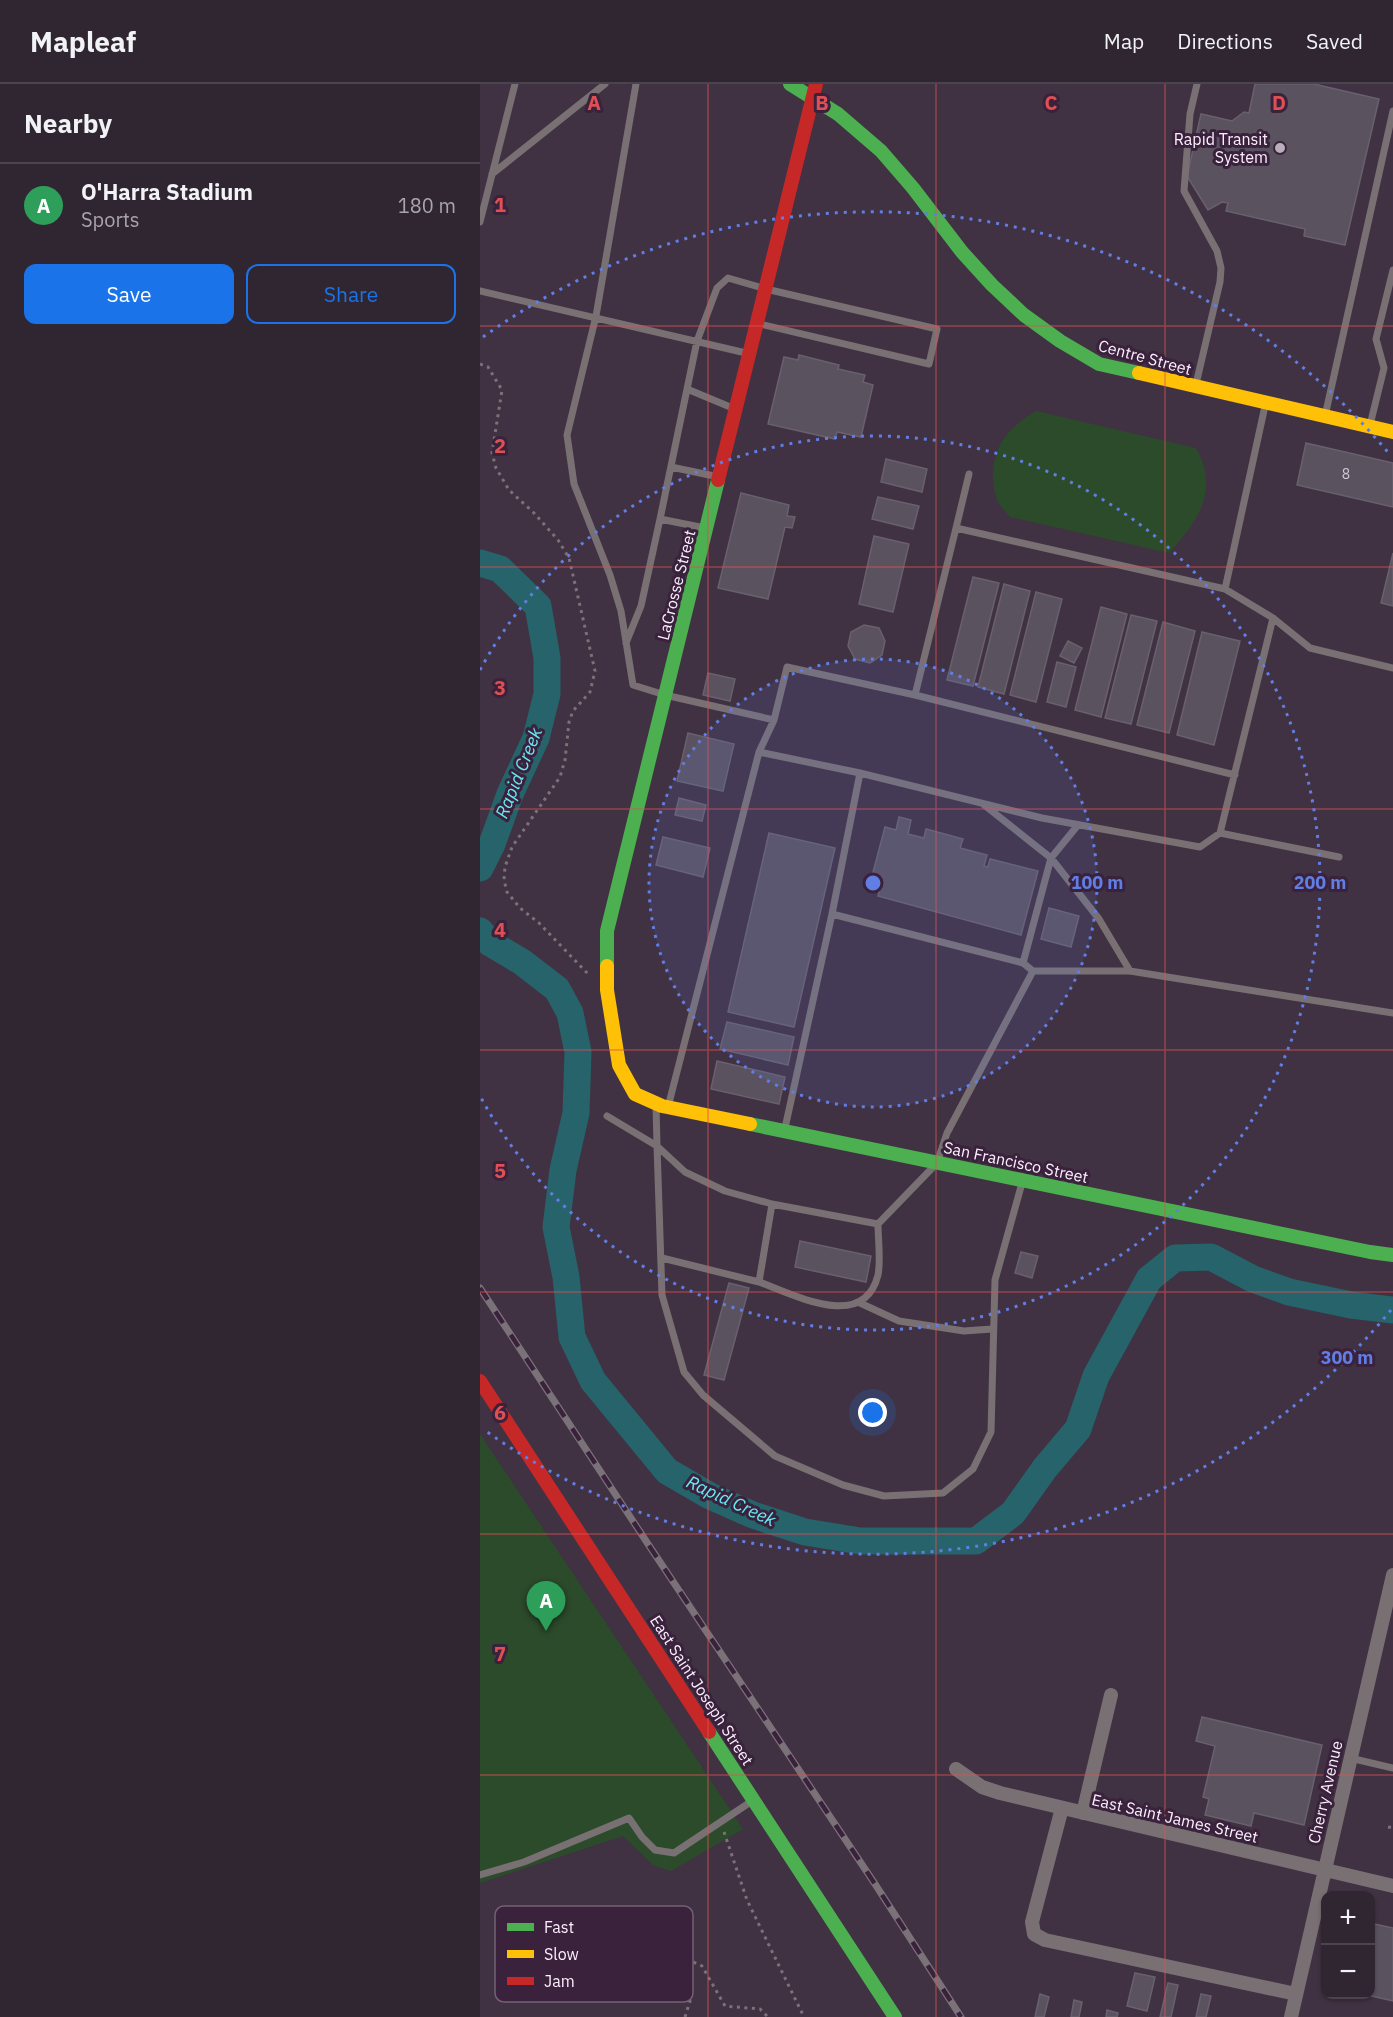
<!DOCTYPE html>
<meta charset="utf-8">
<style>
body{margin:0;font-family:"IBM Plex Sans",sans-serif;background:#382e3a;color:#f1f3f6}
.controls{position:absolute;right:18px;bottom:18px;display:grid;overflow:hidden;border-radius:12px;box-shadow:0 2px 4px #0004}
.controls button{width:54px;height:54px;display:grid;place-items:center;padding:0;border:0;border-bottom:2px solid #4b434d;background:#302632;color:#f1f3f6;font:30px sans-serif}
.you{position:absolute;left:393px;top:1329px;width:21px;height:21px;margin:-15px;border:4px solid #fff;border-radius:50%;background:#1a73e8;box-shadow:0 0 0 9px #1a73e833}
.badge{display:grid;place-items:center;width:39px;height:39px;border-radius:50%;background:#1a73e8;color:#fff;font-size:20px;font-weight:700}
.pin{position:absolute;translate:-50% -50px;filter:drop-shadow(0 2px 3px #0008)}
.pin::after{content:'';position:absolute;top:32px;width:21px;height:18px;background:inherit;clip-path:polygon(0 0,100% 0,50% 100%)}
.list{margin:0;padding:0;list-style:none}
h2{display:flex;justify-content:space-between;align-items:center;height:78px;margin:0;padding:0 24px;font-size:26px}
h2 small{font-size:20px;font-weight:400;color:#a8a5ac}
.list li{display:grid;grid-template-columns:39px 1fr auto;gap:18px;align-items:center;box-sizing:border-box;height:84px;padding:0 24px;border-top:2px solid #4b434d}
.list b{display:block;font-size:22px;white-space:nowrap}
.list p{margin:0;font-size:20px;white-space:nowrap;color:#a8a5ac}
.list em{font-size:20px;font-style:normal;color:#a8a5ac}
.actions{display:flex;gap:12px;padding:18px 24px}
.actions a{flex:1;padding:14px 0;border:2px solid #1a73e8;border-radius:12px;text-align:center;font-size:21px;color:#1a73e8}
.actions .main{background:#1a73e8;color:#fff}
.map{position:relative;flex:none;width:913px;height:1933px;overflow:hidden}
header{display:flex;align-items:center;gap:36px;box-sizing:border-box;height:84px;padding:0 30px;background:#302632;border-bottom:2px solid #4b434d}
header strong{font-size:28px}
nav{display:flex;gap:33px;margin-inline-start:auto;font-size:21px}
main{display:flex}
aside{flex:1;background:#302632}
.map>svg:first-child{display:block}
</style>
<header>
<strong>Mapleaf</strong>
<nav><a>Map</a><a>Directions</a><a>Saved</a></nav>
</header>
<main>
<aside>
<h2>Nearby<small></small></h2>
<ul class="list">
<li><span class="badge" style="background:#2e9e5b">A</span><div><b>O'Harra Stadium</b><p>Sports</p></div><em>180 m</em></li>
</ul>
<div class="actions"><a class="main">Save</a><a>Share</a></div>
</aside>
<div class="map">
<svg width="913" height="1933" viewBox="0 0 913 1933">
<rect width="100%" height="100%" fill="#403242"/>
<path fill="#2c4b2b" d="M556,327l160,37c24,42 2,73 -27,105l-159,-36c-4,-5 -9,-10 -12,-15 -10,-24 -5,-57 15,-74 7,-7 15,-12 23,-17z
M0,1350l263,395 -72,42 -18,-6 -30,-29 -143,47z"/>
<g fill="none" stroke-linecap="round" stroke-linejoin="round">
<path stroke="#26636a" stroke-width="27" d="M0,479l20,6 38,37 9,52v36l-11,44 -26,56 -18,50 -12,24
M0,847l10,12 32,19 35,27 13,24 8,39 -2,61 -13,57 -7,57 10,50 6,60 21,44 74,90 43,25 43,19 52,17 55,9h116l37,-28 32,-45 33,-39 18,-53 53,-97 26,-21 36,-1 42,22 36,13 62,13 42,5"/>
</g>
<path fill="#5b5260" stroke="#69606e" stroke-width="1.5" d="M775,0h59l65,15 -34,146 -41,-9 1,-7 -79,-18 2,-8 -6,-1 -14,8 -21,-34 14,-62 31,7 12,-9 5,1z
M319,271l40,10 -1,4 27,6 -2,7 10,3 -12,52 -24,-5 -2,7 -67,-15 16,-67 14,3z
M826,359l87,20v44l-96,-22z
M406,375l41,10 -5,23 -41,-10z
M261,409l48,12 -2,11 8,1 -3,11 -7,-1 -17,72 -50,-11z
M398,413l41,9 -6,23 -41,-10z
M394,452l35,8 -16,68 -34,-8z
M913,469v53l-12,-3z
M493,493l26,6 -26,103 -26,-6z
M524,500l26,7 -26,103 -26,-7z
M556,508l26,7 -26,103 -26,-7z
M621,523l26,7 -26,103 -26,-7z
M651,531l26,6 -26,103 -26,-6z
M683,538l32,9 -26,102 -32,-8z
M384,541l15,3 6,13 -3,14 -12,8 -15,-4 -7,-13 3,-14z
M722,548l38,9 -26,104 -37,-10z
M588,557l14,7 -8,15 -14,-7z
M577,578l19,5 -10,40 -19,-5z
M228,589l27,6 -5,22 -27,-6z
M208,649l46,11 -11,47 -46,-10z
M199,714l27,7 -4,16 -27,-6z
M419,733l12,3 -3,14 16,4 2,-9 37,10 -3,9 27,7 -3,11 4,1 2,-8 48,12 -17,64 -143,-39 3,-13 -10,-3 14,-53 11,3z
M289,749l66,15 -41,179 -66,-15z
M183,753l47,11 -7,29 -47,-12z
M569,824l30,8 -8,31 -30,-8z
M247,938l67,15 -6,28 -68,-16z
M237,977l68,16 -6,27 -68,-15z
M320,1157l71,15 -5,26 -71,-15z
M541,1168l17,4 -6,22 -17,-5z
M249,1199l20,5 -25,92 -20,-5z
M722,1633l120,28 -18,80 -50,-12 -3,13 -46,-11 4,-16 -6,-2 12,-51 -19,-5z
M890,1839l23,5v73l-30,-7h7z
M655,1889l20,4 -8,34 -20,-5z
M688,1899l10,2 -7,32h-11z
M560,1910l9,3 -5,20h-9z
M721,1910l10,2 -5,21h-10z
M594,1916l8,2 -3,15h-8z
M627,1926l11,3 -1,4h-11z"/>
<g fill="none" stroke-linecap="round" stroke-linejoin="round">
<path stroke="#7b7278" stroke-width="3" stroke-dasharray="3 4.5" stroke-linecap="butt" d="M0,280l8,3 14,23 -10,63 4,15 13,22 25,23 24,27 11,18 26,113 -5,21 -17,19 -4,11 -4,38 -5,17 -48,70 -7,20 -1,13 3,12 13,16 19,15 51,53
M908,1743l5,1
M244,1748l23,68 57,117
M205,1933l5,-16 -7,-33 4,-9 15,7 23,40 35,3 8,8"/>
<path stroke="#797074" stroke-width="7" d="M156,0l-40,232 -29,119 7,49 36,91 11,36 12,74 32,10 109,25
M12,90l113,-90
M0,138l35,-138
M0,207l266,62
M716,300l24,-102 1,-14 -4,-17 -33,-60 6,-77 7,-30
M207,305l48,20
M785,322l-40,183 48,29 37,30 83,20
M845,332l68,-305
M890,341l14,-57 -8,-29 17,-69
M191,383l48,10
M180,435l45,9
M476,444l13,-54
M146,559l15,-37 19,-87 37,-178 20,-53 11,-10 38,11 171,40 -8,35 -169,-40
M435,611l320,80
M279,668l101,21 182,45 158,29 20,-14 53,-215
M380,689l-28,141 191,49 10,8
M503,720l68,54 48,61 31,52
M740,749l119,24
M543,879l28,-105 27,-33
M176,1021l1,41 28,26 40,19 47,13 -13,78c36,13 105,50 119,-7 3,-14 0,-37 0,-51l59,-61 10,-30 86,-162h97l263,42
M188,1023l91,-355 15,-32 13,-53 128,28 41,-167 269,61
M127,1032l50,30 5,149 22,77 19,23 72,61 68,29 41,11 59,-3 30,-24 18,-37 4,-152 27,-97
M305,1044l47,-214
M292,1120l106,20
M182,1174l97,24
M380,1219l39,18 65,10 28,-2
M870,1674l43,10
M0,1791l44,-13 105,-44 13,19 13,13 19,3 78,-52"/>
<path stroke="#797074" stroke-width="14" d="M476,1685l26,18 18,6 393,93
M582,1724l-30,114 2,12 11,6 251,54
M603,1729l28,-118
M811,1933l102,-442"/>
<path stroke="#4caf50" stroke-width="14" d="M310,0l48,30 43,37 32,37 49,64 30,33 32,30 36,26 39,23 40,9
M127,882v-35l111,-451
M270,1040l620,128 23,3
M229,1648l186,285"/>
<path stroke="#ffc107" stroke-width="14" d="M659,289l254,59
M127,882v24l12,75 16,29 27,12 88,18"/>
<path stroke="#c62828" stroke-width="14" d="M238,396l98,-396
M0,1297l229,351"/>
<g stroke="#7b7178" stroke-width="7">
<path id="rail" d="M0,1204l168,256 227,340 86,133"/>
</g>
<use href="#rail" stroke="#3a223d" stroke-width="4.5" stroke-dasharray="14" stroke-linecap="butt"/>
</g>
<path fill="none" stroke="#de5053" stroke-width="1.5" stroke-opacity="0.55" d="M228,0v1933M456,0v1933M685,0v1933M0,242h913M0,483h913M0,725h913M0,966h913M0,1208h913M0,1450h913M0,1691h913"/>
<circle cx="393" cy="799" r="224" fill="#607ee3" fill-opacity=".12"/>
<g fill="none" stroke="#607ee3" stroke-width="3" stroke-dasharray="3 6">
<circle cx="393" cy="799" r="224"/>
<path d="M0 586A447 447 0 1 1 0 1012"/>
<path d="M911 1226A671 671 0 0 1 3 1345M3 253A671 671 0 0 1 911 372"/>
</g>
<circle fill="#baadbc" stroke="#3a223d" stroke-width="2" cx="800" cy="64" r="6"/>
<g text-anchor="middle" stroke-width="6" stroke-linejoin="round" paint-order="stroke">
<g font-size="14" fill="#d4c8d6">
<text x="866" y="395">8</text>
</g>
<g font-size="16" fill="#fceffe" stroke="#3a223d" text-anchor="end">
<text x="788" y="61">Rapid Transit<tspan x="788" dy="18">System</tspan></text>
</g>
<g font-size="16" fill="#fceffe" stroke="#3a223d">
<text transform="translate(665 273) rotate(15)" y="6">Centre Street</text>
<text transform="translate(196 501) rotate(-76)" y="6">LaCrosse Street</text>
<text transform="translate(536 1078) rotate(12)" y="6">San Francisco Street</text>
<text transform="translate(222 1606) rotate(57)" y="6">East Saint Joseph Street</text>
<text transform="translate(845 1708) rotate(-77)" y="6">Cherry Avenue</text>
<text transform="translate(695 1734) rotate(13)" y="6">East Saint James Street</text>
</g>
<g font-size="18" font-style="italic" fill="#68ebf6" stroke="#3a223d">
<text transform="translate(39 689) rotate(-68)" y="6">Rapid Creek</text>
<text transform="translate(251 1417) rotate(25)" y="6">Rapid Creek</text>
</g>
</g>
<rect x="15" y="1822" width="198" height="96" rx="9" fill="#3a223d" stroke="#746077" stroke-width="1.5"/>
<rect x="27" y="1839" width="27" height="8" fill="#4caf50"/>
<rect x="27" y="1866" width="27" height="8" fill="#ffc107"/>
<rect x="27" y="1893" width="27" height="8" fill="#c62828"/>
<g font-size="16" fill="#fceffe">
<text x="64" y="1849">Fast</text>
<text x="64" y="1876">Slow</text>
<text x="64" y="1903">Jam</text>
</g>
<g font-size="20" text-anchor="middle" font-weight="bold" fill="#de5053" stroke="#3a223d" stroke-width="6" stroke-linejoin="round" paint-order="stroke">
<text x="114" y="26">A</text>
<text x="342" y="26">B</text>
<text x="571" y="26">C</text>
<text x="799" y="26">D</text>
<text x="20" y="128">1</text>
<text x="20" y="369">2</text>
<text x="20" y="611">3</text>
<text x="20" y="853">4</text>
<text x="20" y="1094">5</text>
<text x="20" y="1336">6</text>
<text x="20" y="1577">7</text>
</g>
<circle cx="393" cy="799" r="9" fill="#607ee3" stroke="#3a223d" stroke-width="3"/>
<g font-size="18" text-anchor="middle" font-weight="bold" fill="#607ee3" stroke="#3a223d" stroke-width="6" stroke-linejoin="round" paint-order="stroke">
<text x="617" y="805">100 m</text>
<text x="840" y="805">200 m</text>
<text x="867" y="1280">300 m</text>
</g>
</svg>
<div class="controls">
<button>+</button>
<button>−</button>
</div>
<div class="you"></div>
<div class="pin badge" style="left:66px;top:1547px;background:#2e9e5b">A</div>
</div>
</main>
